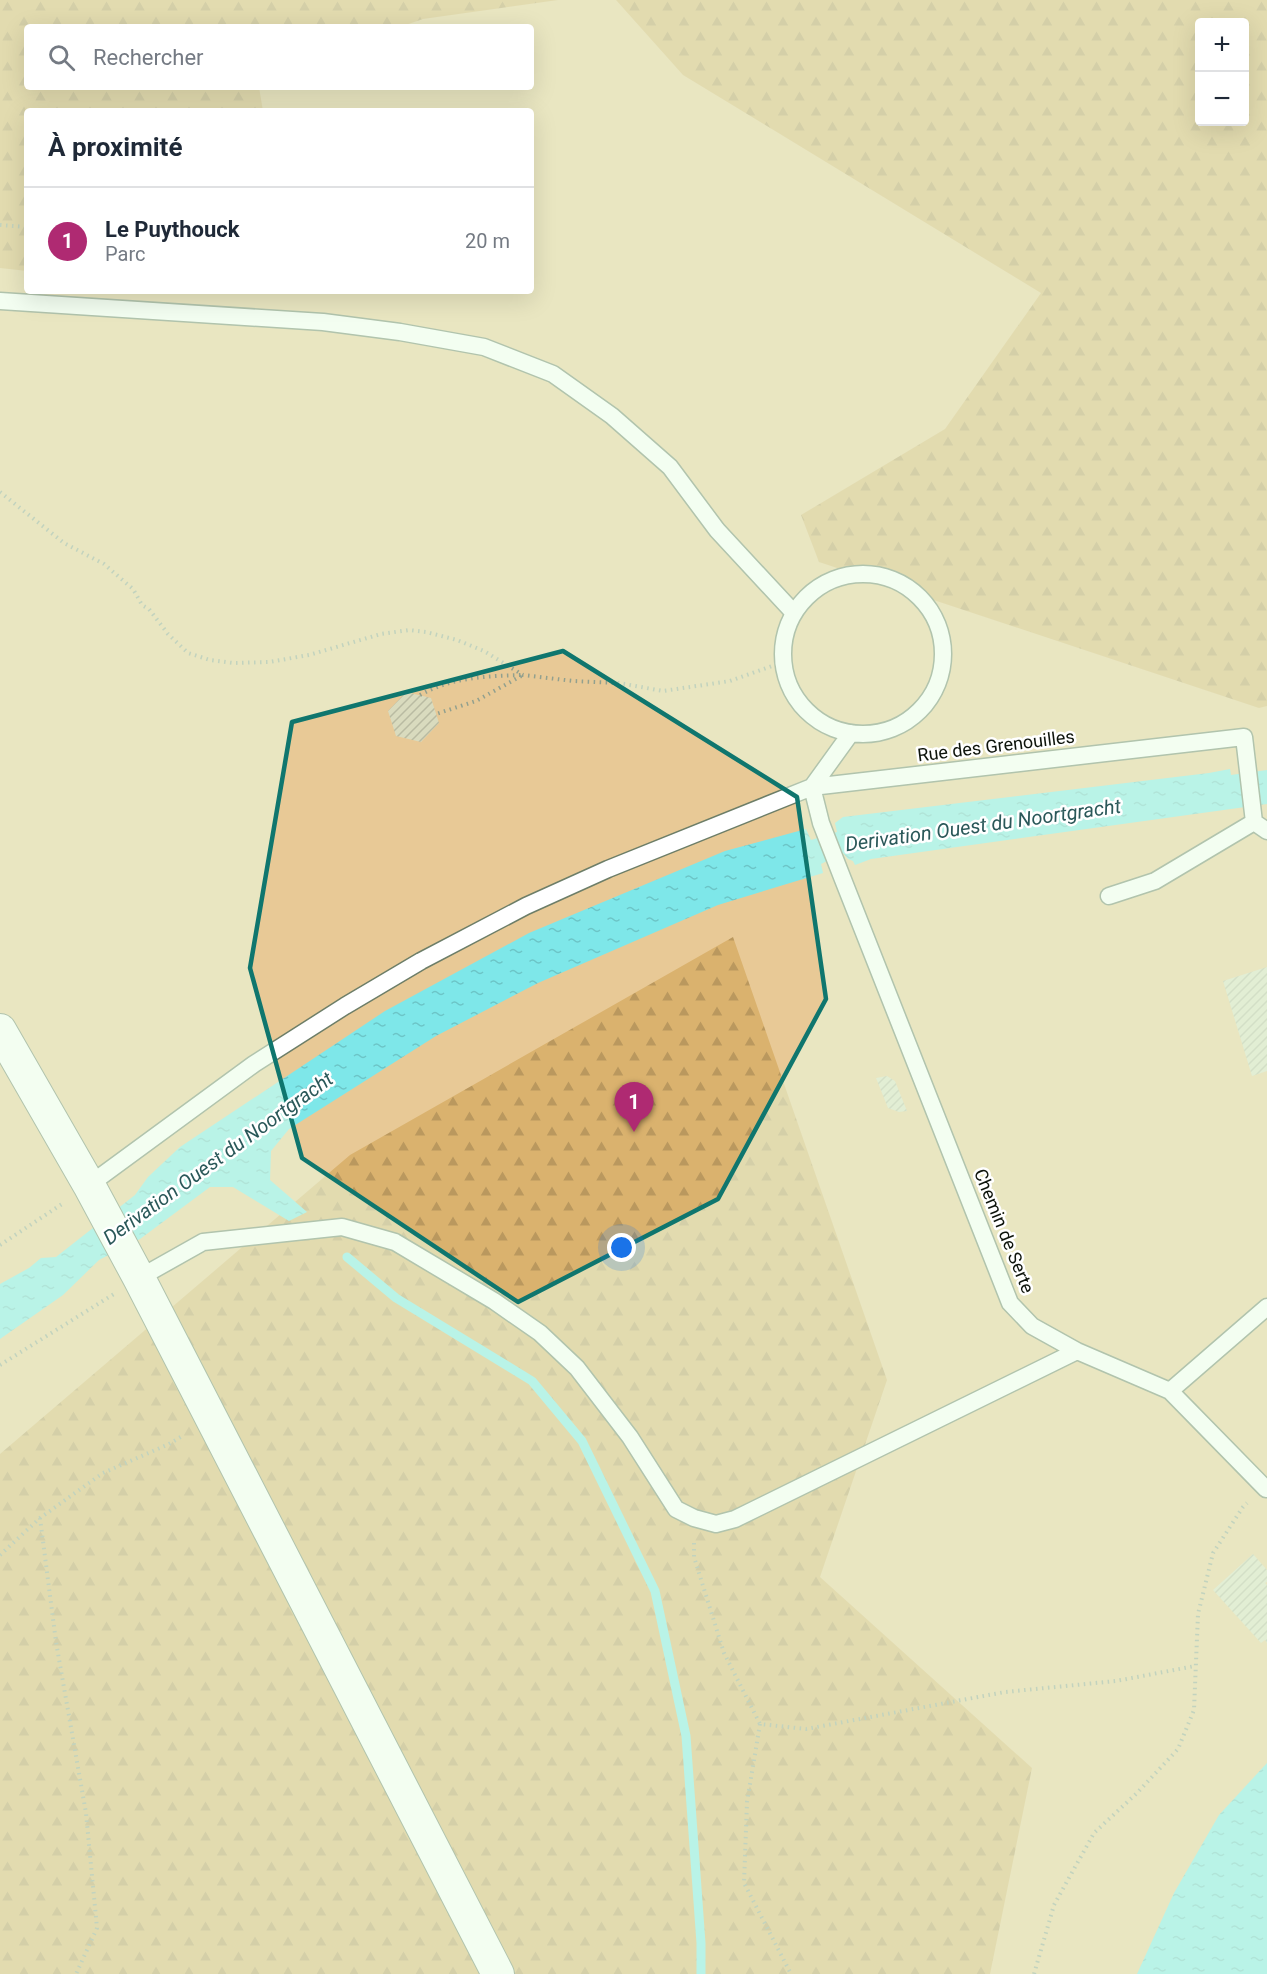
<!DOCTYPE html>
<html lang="fr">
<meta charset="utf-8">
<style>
body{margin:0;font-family:Roboto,sans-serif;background:#f6f6f7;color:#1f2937}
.controls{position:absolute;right:18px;top:18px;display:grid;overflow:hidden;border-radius:6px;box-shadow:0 6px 24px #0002}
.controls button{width:54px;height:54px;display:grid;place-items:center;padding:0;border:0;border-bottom:2px solid #e0e1e3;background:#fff;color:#1f2937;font:30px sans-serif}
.you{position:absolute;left:622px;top:1248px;width:21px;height:21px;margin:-15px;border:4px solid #fff;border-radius:50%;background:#1a73e8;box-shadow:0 0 0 9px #1a73e833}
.badge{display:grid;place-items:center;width:39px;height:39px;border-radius:50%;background:#af2a72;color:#fff;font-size:20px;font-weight:700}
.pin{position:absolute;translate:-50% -50px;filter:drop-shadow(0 2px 3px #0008)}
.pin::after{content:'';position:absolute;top:32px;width:21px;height:18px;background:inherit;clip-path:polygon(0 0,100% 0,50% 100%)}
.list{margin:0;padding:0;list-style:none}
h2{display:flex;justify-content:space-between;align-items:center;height:78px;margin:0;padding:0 24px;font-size:26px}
h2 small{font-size:20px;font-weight:400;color:#747a83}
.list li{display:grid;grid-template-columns:39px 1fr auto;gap:18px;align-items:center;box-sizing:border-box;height:108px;padding:0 24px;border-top:2px solid #e0e1e3}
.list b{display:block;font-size:22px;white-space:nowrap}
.list p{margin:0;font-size:20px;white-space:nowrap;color:#747a83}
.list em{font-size:20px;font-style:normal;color:#747a83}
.icon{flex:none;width:33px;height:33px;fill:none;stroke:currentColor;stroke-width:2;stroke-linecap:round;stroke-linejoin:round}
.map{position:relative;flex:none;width:1267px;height:1974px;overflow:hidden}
.search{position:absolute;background:#fff;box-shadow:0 6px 24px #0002;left:24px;top:24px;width:510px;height:66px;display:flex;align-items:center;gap:15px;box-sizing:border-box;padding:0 21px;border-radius:6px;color:#747a83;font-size:22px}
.panel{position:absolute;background:#fff;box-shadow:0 6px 24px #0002;left:24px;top:108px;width:510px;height:186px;border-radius:6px}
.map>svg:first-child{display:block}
</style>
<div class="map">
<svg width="1267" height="1974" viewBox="0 0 1267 1974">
<defs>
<pattern id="forest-firs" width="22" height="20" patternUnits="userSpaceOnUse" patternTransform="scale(1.5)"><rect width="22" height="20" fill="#dab26e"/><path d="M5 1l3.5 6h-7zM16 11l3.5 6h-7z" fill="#ba985e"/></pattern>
<pattern id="water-ripples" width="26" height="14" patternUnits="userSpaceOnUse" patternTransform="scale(1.5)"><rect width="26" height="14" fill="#7ee7e9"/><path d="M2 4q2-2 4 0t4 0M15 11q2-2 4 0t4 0" fill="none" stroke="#6cc5c7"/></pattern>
<pattern id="building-hatch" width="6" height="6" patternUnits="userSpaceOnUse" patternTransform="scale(1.5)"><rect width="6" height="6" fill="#d9dbbe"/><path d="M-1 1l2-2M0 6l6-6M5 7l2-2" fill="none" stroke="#b9bba2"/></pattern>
</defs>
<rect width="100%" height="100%" fill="#eafde5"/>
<path fill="#e8c996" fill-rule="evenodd" d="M0,0h1267v1974h-1267zM1200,22h44v100h-44zM27,27h504v60h-504zM27,111h504v180h-504z"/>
<path fill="url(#forest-firs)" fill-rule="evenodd" d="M0,0h558l-135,19 -23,8h-373v60h232l4,24h-236v160l-27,-3z
M616,0h651v706l-8,2 -440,-146 -18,-47 144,-86 96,-136 -358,-218zM1244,22v100h-44v-100z
M733,937l154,443 -67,197 212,191 -42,206h-990v-520l350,-299z"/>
<path fill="url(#water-ripples)" d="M1230,769l1,6 36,-5v34l-396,55 -16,6 -2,-4 -5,-2 -5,-6 -22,11 2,9 -105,32 -180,78 -102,53 -147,93 -18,22 -1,29 37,32 -18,9 -56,-34h-23l-70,52 -41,21 -36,35 -63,44v-55l29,-16 12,-10 15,-1 79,-62 13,-18 32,-30 205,-136 144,-78 196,-82 81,-22 5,11 26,-8 -2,-9 8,-6 366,-44z
M1267,1763v211h-130l37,-81 45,-78z"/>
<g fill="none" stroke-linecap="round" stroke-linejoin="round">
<path stroke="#7ee7e9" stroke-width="9" d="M347,1257l49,41 136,83 50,60 73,150 31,145 15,207v31"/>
</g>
<path fill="url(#building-hatch)" d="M406,692l25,6 8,25 -18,19 -25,-6 -8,-25z
M1267,967v104l-15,5 -29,-95z
M887,1076l8,5 12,30 -8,1 -11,-4 -12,-30z
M1253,1554l14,16v12l-2,1 2,2v58l-2,-3 -4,3 -48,-53z"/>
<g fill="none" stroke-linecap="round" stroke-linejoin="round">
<g stroke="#6d7e68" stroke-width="19">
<path id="lane" d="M0,301l323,21 77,10 84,15 69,27 59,42 58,51 47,63 77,83
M783 654a80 80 0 1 1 160 0a80 80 0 1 1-160 0Z
M812,787l9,36 21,54 168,426 22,23 45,25 93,40 96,98
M812,787l39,-54
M1109,896l46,-15 99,-59
M89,1185l165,-121 91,-58 76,-45 105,-55 82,-37 204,-82 432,-50 10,85 13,9
M139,1278l64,-36 139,-15 53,15 99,59 46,32 37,35 53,69 46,72 18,9 22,6 19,-5 342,-168
M1170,1391l97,-84"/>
</g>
<g stroke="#6d7e68" stroke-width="34">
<path id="street" d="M0,1030l89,155 50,93 359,696"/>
</g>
<path stroke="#92a08e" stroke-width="4" stroke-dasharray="1.5 4.5" stroke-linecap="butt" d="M0,225l27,2
M0,492l64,51 40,21 29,25 9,16 7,4 19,25 20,19 22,7 23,3 36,-1 40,-7 72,-21 28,-4 17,2 31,8 27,11 39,24 50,6 46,2 44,8 67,-10 53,-19
M420,695c32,-18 67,-19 103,-20l-47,26 -40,13
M0,1245l62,-41
M0,1365l114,-71
M40,1518l16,124 30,171 11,115 -21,46
M694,1543v14l30,96 36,71 46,5 199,-37 111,-11 79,-15
M0,1555l40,-37 63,-45 66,-29 15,-9
M760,1724l-13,78 -3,81 47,91
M1034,1974l20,-69 40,-72 43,-40 41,-44 16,-39 4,-96 15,-61 30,-46 4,-4"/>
<use href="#lane" stroke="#fff" stroke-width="16"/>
<use href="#street" stroke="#fff" stroke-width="32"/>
</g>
<path d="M0 0H1267V1974H0ZM563,651l234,146 29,202 -108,200 -200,103 -216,-144 -52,-190 42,-246z" fill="#eafde5" fill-opacity=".55" fill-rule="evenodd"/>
<path fill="none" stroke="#0f766e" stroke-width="4.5" stroke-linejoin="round" d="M563,651l234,146 29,202 -108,200 -200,103 -216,-144 -52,-190 42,-246z"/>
<g text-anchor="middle" stroke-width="5" stroke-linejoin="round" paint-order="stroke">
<g font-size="18" fill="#0e140c" stroke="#fff">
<text transform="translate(996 746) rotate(-7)" y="6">Rue des Grenouilles</text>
<text transform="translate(1004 1231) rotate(68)" y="6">Chemin de Serte</text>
</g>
<g font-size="20" font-style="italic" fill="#2a5859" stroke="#fff">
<text transform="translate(983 825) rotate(-8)" y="7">Derivation Ouest du Noortgracht</text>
<text transform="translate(218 1158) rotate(-36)" y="7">Derivation Ouest du Noortgracht</text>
</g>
</g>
</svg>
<div class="controls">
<button>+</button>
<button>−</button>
</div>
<div class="you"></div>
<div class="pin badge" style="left:634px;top:1132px">1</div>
<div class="search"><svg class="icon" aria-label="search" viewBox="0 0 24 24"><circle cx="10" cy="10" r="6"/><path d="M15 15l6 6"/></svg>Rechercher</div>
<section class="panel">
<h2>À proximité<small></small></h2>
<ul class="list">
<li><span class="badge">1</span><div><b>Le Puythouck</b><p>Parc</p></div><em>20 m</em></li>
</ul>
</section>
</div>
